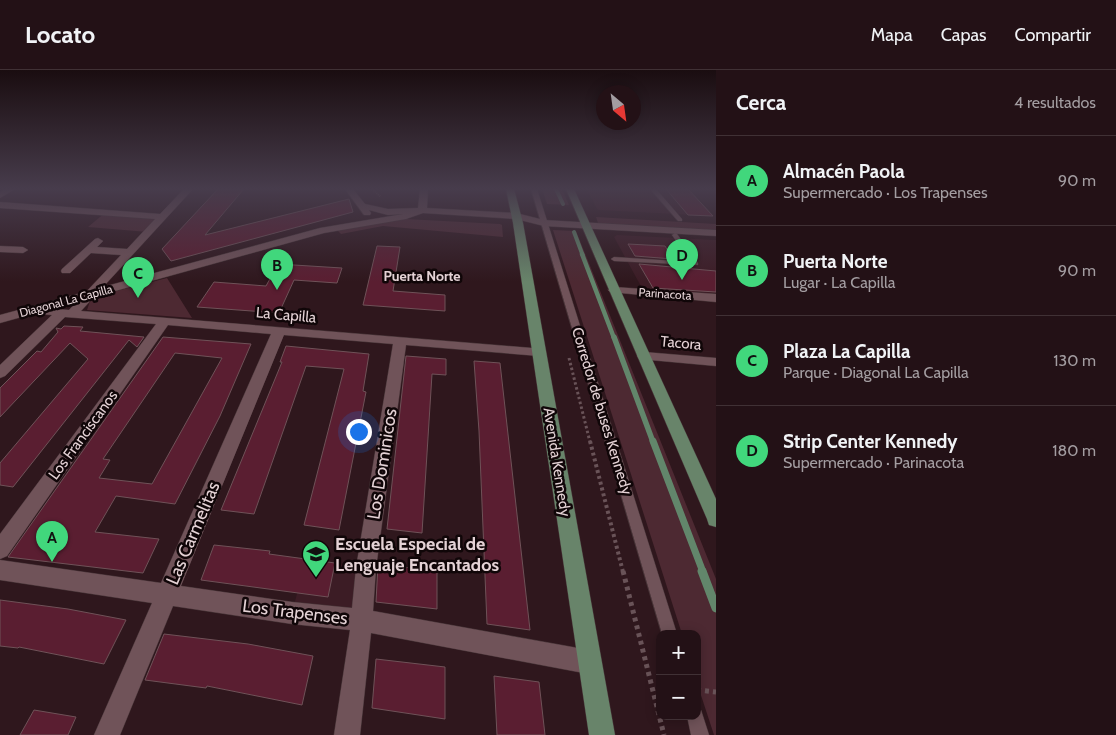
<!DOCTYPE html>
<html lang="es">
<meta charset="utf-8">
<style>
body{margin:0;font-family:Cabin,sans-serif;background:#2b1a1f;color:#f1f3f6}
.controls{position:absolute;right:15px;bottom:15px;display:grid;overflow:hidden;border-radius:10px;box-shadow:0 2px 12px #0003}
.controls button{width:45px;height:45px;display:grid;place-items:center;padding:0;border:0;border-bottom:1px solid #403135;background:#231116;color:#f1f3f6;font:25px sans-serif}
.compass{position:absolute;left:596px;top:15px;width:45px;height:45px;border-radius:50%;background:#231116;box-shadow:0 2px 12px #0003;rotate:151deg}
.you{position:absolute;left:358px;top:361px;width:18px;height:18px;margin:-12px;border:4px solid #fff;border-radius:50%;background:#1a73e8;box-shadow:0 0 0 8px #1a73e833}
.badge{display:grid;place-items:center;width:32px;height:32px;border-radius:50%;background:#41d77c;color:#111;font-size:16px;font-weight:700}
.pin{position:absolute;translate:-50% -41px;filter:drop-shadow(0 1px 2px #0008)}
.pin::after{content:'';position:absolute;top:26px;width:18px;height:15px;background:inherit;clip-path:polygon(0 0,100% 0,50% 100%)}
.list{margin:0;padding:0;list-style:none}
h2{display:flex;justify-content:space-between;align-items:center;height:65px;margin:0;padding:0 20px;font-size:21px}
h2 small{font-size:16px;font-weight:400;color:#a39da1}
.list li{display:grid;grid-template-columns:32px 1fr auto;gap:15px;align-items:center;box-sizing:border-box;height:90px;padding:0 20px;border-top:1px solid #403135}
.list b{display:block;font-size:19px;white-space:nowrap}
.list p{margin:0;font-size:16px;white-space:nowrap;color:#a39da1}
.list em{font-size:16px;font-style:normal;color:#a39da1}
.map{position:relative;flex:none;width:716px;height:665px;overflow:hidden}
header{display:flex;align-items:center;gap:30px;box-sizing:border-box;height:70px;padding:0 25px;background:#231116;border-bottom:1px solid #403135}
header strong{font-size:24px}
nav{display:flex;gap:28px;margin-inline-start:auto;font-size:18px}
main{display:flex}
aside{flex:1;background:#231116}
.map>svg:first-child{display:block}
</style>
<header>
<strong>Locato</strong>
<nav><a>Mapa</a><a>Capas</a><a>Compartir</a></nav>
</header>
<main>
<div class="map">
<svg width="716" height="665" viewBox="0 0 716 665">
<rect width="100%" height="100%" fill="#2f171d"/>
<path fill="#3c1c25" d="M587,119h100l26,27 -114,-6 -2,-1z
M617,165l99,5v55l-73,-5 -29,-53z
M306,489l60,9 -4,52 -70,-7z"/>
<path fill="#4d2932" d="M542,119h20l7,16 -22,-1z
M106,142l57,5 -15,15 -60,-5z
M596,147l120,7v6l-118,-7z
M406,149l94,5 2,1 1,12 -120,-11 -42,8 -4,-4 55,-10z
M553,160l23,1 140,348v156h-2l-17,-52v-49h-15z
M167,208l25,40 -105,-8 3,-9 14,-7z"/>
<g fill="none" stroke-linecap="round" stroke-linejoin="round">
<path stroke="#62866b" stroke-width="4" d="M556,119l7,15
M574,162l9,24"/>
<path stroke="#62866b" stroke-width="4.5" d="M582,184l32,84"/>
<path stroke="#62866b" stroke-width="5.5" d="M614,267l39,105"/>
<path stroke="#62866b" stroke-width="7" d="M653,371l50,131"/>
<path stroke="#62866b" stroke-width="9" d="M702,501l14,37"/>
</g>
<path fill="#5a1e31" stroke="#6f5258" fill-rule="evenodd" d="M218,119l25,1 -38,45 144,-36 4,13 -182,49 -9,-12z
M666,119h22l25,27 -25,-1z
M628,174l37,2 8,13 -38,-3z
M377,176l23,1 -7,44 52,4v16l-82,-6z
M278,194l64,4 -5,15 -43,-3 -15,33 -82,-6 17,-25 52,4z
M639,194l77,7v21l-63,-4z
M64,256l19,1 -3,4 64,6 -7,10 -8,-7 -116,147 -13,-2v-22l88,-104 -18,-16 -70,74v-29l37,-37 4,1 17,-20 -2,-4 5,1z
M163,267l88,7 -31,72 -45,88 -59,-8 -21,36 64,7 -16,34 -135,-16zM175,283l47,5 -70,126 -53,-6 11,-18 -7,-1z
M286,276l83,8 -6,37 3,1 -27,138 -35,-5 40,-156 -38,-3 -52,148 -33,-4 61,-148h-2z
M406,286l40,3v16l-14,-1 -10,159 -35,-4z
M474,291l26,2 30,267 -43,-6 -8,-193z
M214,475l56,6 -1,3 66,9 -7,34 -127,-17z
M378,494l59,7v38l-61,-7z
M0,530l68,9 58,11 -22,44 -85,-17 -1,1 -18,-2z
M164,564l84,10 65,12 -11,49 -95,-19 -1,2 -61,-8z
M376,589l69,8v52l-73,-11z
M494,606l45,6 6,53h-48z
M34,640l42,7 -8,18h-48z"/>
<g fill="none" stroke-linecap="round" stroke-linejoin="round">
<g stroke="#473538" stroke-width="1">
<path id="lane" d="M531,119h6l140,445h-15z
M650,119h6l26,30v2h-4z
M675,163l2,1 21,29v2l-84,-4 -3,-2 3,-2 77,5 -19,-27z
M697,639l4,1 8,25h-18l-4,-19h10z"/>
</g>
<g stroke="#473538" stroke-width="1">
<path id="street" d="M5,119h10l-15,9v-6z
M184,119h9l-112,122 463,38 2,3 -7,4 -133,-11 -30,223 -3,43 216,39 8,4 4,8 -4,8 -8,4 -218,-41 -11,102h-26l16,-105 -58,-6 -119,-18 -53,129h-26l58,-132 -152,-23v-20l161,23 110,-249 -103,-9 -161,231 -7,3v-25l156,-210 -91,-7 -60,59 -5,2v-13l52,-50 -26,-2 -2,-3 2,-3 43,3 52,-55 -30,-2 -21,20h-8l-1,-2 1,-2 33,-30 3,-1 5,3 -6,6 30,2 28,-30 -155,-11v-6l160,12zM284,265l109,9 -37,224 -4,40 -60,-6 -111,-16z
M0,176l23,1 5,3 -5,3 -23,-1z
M614,217l102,7v8l-106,-10 -2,-2z
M644,282l72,6v8l-77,-7 -2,-3 2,-3z"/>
</g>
<g stroke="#473538" stroke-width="1">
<path id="secondary" d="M345,119h8l12,15 23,5 30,-1 2,-19h8l-1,19 89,5 28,7 172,10v6l-172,-10 -28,-7 -93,-6 -17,6 -82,14 -324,90v-8l320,-87 83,-14 -15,1 -19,-5 2,3 -1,2h-6z"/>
</g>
<g stroke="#473538" stroke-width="1">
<path id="primary" d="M506,119h8l9,34 92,512h-26l-76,-512z
M566,119h8l142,310v28l-7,-2 -2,-6z"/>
</g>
<path stroke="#695358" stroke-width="2" stroke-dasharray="1 1" stroke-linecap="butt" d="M372,119l9,8"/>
<path stroke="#695358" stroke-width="3" stroke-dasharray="2.5 2.5" stroke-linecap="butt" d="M569,288l21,84"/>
<path stroke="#695358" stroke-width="4" stroke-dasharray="3 3" stroke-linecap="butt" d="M590,371l33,131"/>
<path stroke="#695358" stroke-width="5" stroke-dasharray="4 4" stroke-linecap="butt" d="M623,501l41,164
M697,620l19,2"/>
<use href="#lane" fill="#705359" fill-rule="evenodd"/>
<use href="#street" fill="#705359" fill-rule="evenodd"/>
<use href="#secondary" fill="#705359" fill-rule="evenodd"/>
<use href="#primary" fill="#68846a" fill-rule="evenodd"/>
</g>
<linearGradient id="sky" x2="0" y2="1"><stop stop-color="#1a0d10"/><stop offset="0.56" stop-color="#473c4c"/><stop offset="1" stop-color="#473c4c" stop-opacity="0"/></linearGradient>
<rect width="716" height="212" fill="url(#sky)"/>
<defs>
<g id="school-pin" transform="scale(1.4375)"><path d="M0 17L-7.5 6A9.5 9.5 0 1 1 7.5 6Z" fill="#41d77c" stroke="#100608"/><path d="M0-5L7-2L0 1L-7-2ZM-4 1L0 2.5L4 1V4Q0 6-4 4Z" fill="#111"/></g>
</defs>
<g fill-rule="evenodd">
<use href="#school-pin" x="316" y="484"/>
</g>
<g text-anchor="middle" stroke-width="5" stroke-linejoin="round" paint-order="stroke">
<g font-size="12" fill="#e4d2d5" stroke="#100608">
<text transform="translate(665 224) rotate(4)" y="4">Parinacota</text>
<text transform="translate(66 231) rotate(-15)" y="4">Diagonal La Capilla</text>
</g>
<g font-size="14" font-weight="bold" fill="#e4d2d5" stroke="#100608">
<text x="422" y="211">Puerta Norte</text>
</g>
<g font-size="15" fill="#e4d2d5" stroke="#100608">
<text transform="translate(286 245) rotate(5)" y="5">La Capilla</text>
<text transform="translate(681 273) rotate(5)" y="5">Tacora</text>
<text transform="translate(602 341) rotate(73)" y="5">Corredor de buses Kennedy</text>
<text transform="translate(83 365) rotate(-54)" y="5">Los Franciscanos</text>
<text transform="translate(557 392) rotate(81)" y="5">Avenida Kennedy</text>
</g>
<g font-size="18" fill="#e4d2d5" stroke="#100608">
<text transform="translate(382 394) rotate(-81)" y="6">Los Dominicos</text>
<text transform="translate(193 463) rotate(-67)" y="6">Las Carmelitas</text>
<text transform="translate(295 542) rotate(7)" y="6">Los Trapenses</text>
</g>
<g font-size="18" font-weight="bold" fill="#e4d2d5" stroke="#100608" text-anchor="start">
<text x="335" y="480">Escuela Especial de<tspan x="335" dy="21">Lenguaje Encantados</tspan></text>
</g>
</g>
</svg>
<div class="controls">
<button>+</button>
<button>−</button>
</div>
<svg class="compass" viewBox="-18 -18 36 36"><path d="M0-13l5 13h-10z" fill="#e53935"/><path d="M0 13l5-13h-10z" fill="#a39da1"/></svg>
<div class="you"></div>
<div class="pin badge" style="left:52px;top:492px">A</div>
<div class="pin badge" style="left:277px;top:220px">B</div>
<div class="pin badge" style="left:138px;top:228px">C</div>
<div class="pin badge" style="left:682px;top:210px">D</div>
</div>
<aside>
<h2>Cerca<small>4 resultados</small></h2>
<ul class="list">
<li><span class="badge">A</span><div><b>Almacén Paola</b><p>Supermercado · Los Trapenses</p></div><em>90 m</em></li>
<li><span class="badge">B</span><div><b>Puerta Norte</b><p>Lugar · La Capilla</p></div><em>90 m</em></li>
<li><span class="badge">C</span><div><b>Plaza La Capilla</b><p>Parque · Diagonal La Capilla</p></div><em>130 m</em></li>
<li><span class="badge">D</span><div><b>Strip Center Kennedy</b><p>Supermercado · Parinacota</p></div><em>180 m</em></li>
</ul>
</aside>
</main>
